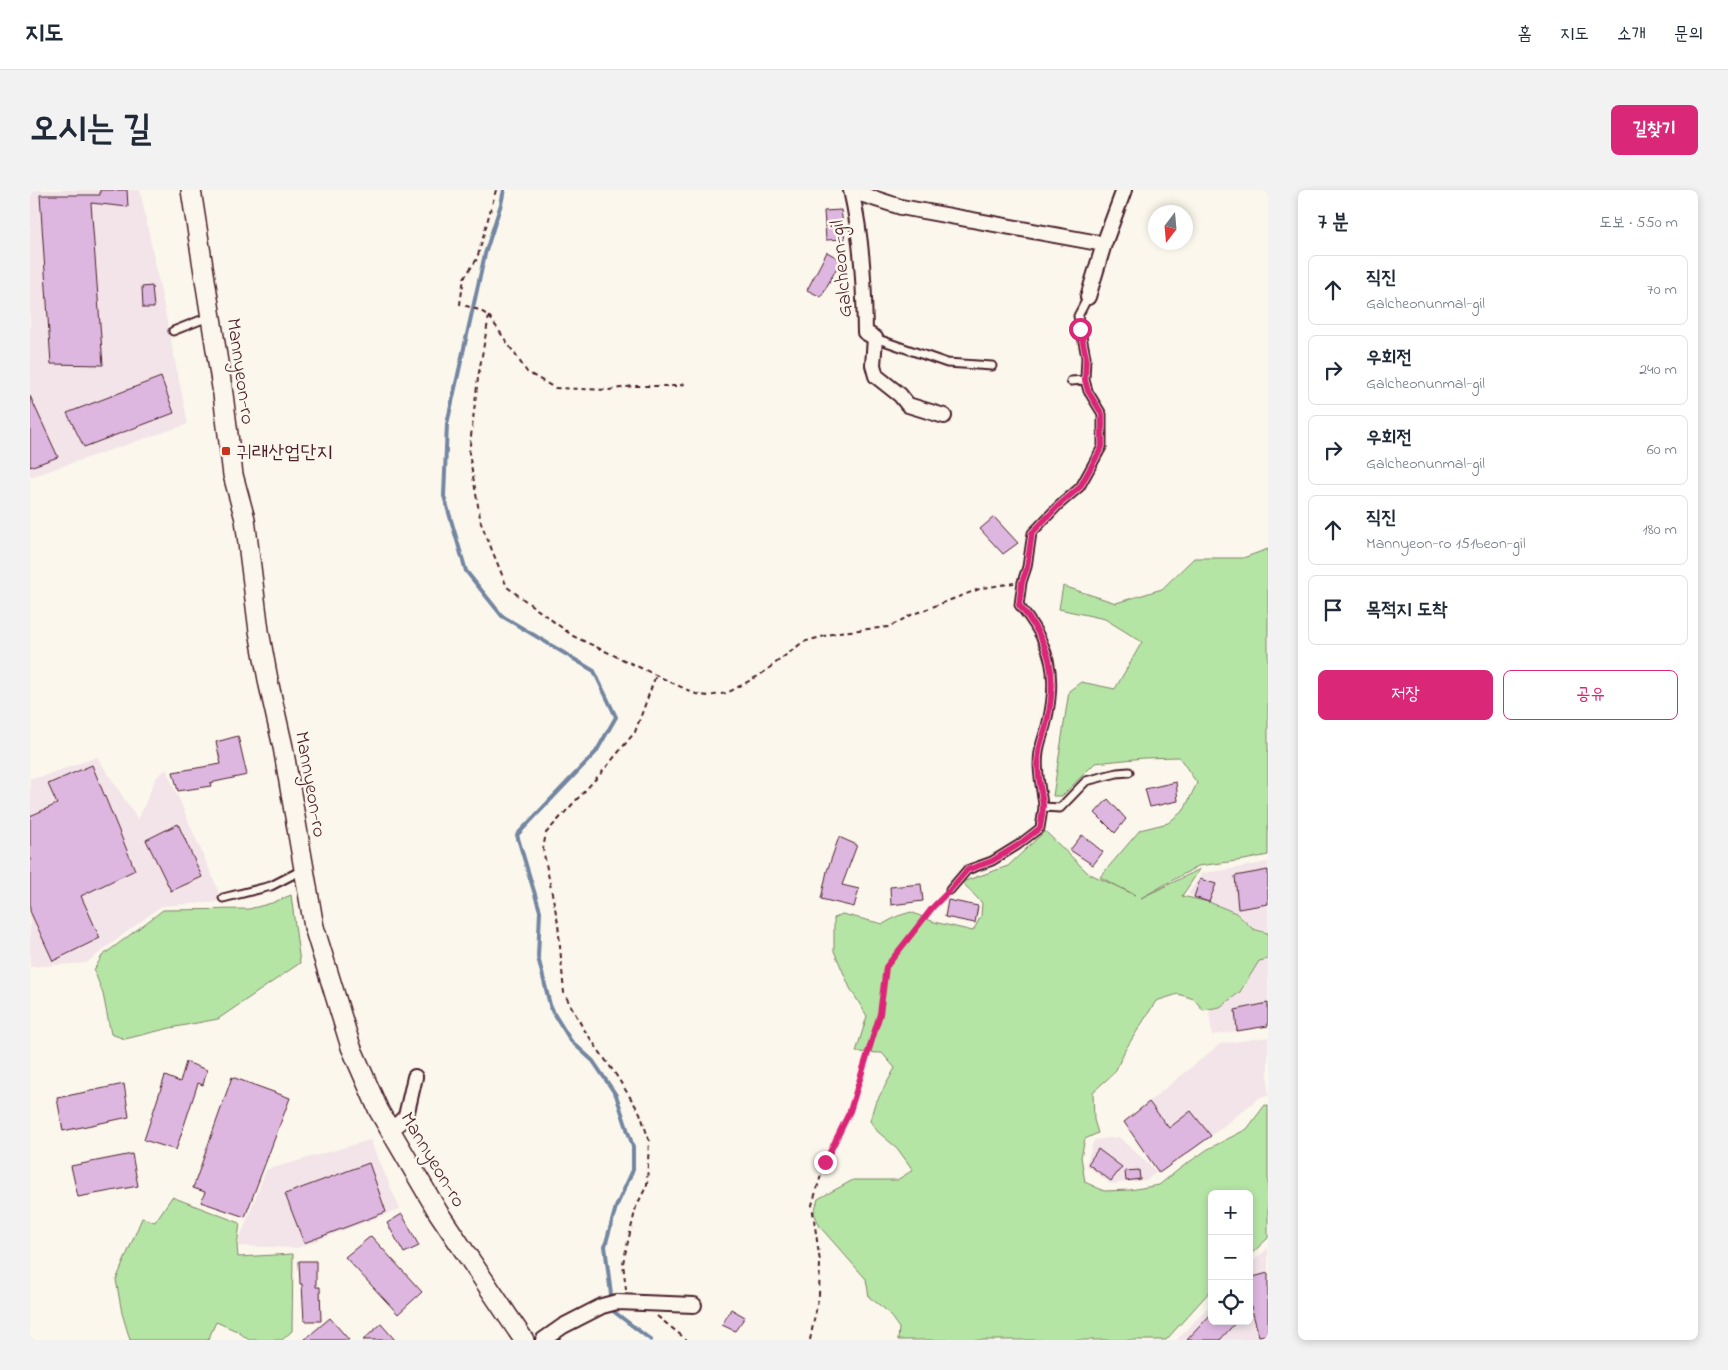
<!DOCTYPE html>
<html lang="ko">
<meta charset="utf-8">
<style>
body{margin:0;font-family:"Indie Flower","Poor Story",sans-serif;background:#f2f2f3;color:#1f2937}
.controls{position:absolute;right:15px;bottom:15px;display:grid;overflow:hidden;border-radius:8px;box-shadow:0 2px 8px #0003}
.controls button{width:45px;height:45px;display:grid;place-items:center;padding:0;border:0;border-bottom:1px solid #e0e1e3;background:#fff;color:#1f2937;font:25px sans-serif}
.compass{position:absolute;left:1118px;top:15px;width:45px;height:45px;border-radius:50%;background:#fff;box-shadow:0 2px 8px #0003;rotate:196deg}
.stop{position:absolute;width:15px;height:15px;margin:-11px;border:4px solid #db2777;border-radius:50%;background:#fff}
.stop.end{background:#db2777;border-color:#fff;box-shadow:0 1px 5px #0008}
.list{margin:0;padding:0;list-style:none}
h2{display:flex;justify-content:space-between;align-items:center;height:65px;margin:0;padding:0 20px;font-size:21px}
h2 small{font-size:16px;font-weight:400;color:#747a83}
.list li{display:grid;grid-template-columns:32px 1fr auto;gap:15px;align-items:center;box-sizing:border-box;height:70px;margin:0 10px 10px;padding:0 10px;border:1px solid #e0e1e3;border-radius:8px}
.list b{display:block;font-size:19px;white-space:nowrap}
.list p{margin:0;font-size:16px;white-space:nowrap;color:#747a83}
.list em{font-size:16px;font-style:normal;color:#747a83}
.actions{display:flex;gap:10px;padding:15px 20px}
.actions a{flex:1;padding:11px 0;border:1px solid #db2777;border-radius:8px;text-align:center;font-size:18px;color:#db2777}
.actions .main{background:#db2777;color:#fff}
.icon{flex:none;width:28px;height:28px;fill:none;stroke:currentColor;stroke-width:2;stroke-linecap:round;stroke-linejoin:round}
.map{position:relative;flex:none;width:1238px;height:1150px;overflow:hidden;border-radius:8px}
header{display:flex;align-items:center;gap:30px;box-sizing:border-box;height:70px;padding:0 25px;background:#fff;border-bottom:1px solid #e0e1e3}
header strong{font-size:24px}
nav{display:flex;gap:28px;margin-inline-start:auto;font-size:18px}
.intro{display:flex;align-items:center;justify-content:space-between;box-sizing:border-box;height:120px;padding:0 30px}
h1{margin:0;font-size:35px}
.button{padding:12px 22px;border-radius:8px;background:#db2777;color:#fff;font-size:18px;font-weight:700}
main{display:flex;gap:30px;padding:0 30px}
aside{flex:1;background:#fff;border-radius:8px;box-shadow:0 2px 8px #0003}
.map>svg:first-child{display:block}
</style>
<header>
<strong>지도</strong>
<nav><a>홈</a><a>지도</a><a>소개</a><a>문의</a></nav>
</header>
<div class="intro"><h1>오시는 길</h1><a class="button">길찾기</a></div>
<main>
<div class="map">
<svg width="1238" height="1150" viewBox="0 0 1238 1150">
<rect width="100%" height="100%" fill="#fbf7ec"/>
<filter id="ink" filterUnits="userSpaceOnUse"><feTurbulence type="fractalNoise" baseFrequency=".02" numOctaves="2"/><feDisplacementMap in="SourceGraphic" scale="10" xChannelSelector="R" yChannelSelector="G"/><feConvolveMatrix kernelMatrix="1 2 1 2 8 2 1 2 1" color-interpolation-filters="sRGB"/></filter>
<g filter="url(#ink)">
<path fill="#f2e4e8" d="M0,0h110l48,234 -158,53z
M67,567l41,63 18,-42 10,-9 52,121 -1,12 -56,4 -75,57 -56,4v-189l11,-1z
M1238,672v69l-15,-3 -15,-15 -50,-19 14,-21 24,-3z
M1238,770v66l-56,9 -3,-24 11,-4 23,-17 16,-29z
M1238,847v59l-8,1 -49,39 -52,37 -35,-51 96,-78z
M1089,947l38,35 -11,8 -35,4 -25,-19 8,-25z
M340,950l30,69 -103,39 -60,-2 29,-76z
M1238,1058v92h-91l35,-37v18h37v-56z"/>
<path fill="#b5e5a5" stroke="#808268" d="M1238,359v306l-24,5 -46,6 -57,32 59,-29 -18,27 27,6 27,11 17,16 15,4v26l-9,2 -19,31 -20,15 -17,3 -9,-11 -16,-5 -22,7 -31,49 -10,22 -22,20 1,28 4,13 -13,6 -4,18 4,25 19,9 26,-1 29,-5 23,-18 26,-18 39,-20 18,-24 3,1v132l-19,18v-62h-37v95l-46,51h-268l1,-12 -13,-18 -17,-13 -3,-18 -46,-52 -6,-14 4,-14 35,-19h44l16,-10 -16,-22 -19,-16 -8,-11 4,-15 21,-38 -13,-15 -26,-1 11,-36 -17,-28 -16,-37v-33l8,-4 41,10 15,-8 13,-4 23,10 39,9 8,-15 1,-13 -20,-21 46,-16 37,-35 43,42 47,22 -35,-18 40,-47 28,-7 16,-13 13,-27 -18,-26 -35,1 -49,5 -33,33h-9l16,-105 12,-9 34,7 27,-47 -37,-23 -46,-10 4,-23 53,17 46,-14 32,-31h49z
M261,705l9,68 -82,56 -48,9 -45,11 -14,-5 -8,-40 -9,-24 8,-14 61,-46 86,-1 23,-6z
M142,1007l68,26 -3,23 1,11 55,-3 -1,77 -10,9h-33l-12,-9 -21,-9 -8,18h-78l-8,-27 -6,-33 26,-62 13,4z"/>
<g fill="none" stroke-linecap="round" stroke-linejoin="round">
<path stroke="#7386a1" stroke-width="4" d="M474,0l-3,14 -16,50 -38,170 -3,72 22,75 36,45 92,55 22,46 -20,35 -79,83 23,76 -2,46 13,52 20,32 22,20 23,34 17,52v23l-17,37 -11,39 8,65 38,29"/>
</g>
<path fill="#deb7e0" stroke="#4a1f2b" d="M70,0h27l1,17 -37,-4 12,162 -52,-1 -11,-169h60z
M811,20l4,29 -19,1 -2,-29z
M797,62l14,8 -20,37 -14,-7z
M122,96l2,22h-11l-1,-21z
M131,187l13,36 -90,34 -17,-34z
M0,206l28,61 -28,10z
M964,327l24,26 -15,11 -23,-25z
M208,546l9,39 -37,8 1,3 -33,5 -5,-19 48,-8 -5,-22z
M62,575l43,105 -54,26 19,42 -47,23 -23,-50v-95l27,-12 -9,-20z
M1146,592l2,19 -28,6 -5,-18z
M1078,609l18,20 -11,14 -20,-20z
M148,634l24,53 -31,14 -25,-51z
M1052,645l21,17 -10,13 -23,-15z
M809,647l18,8 -15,40 17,4 -5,18 -33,-8 6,-28z
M1238,680v34l-30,5 -3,-33z
M1170,689l16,5 -7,18 -15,-5z
M891,694l2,17 -32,4 -1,-18z
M918,710l30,6 -3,17 -30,-6z
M1238,813v23l-31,5 -2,-21z
M156,872l21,8 -4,15 -5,-2 -22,67 -32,-10 21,-64 15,6z
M202,887l58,21 -45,119 -44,-15 4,-10 -12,-4z
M94,894l5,33 -66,14 -6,-33z
M1119,912l20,26 22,-17 20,25 -52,37 -35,-51z
M1068,959l24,18 -11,14 -23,-17z
M102,964l6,32 -60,11 -7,-31z
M339,973l17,49 -82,31 -19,-49z
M1109,980l1,9 -14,2 -1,-10z
M372,1024l17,32 -15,7 -17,-30z
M341,1046l51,56 -24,22 -53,-57z
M269,1071h17v26h4l1,34h-17l-2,-37h-2z
M1238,1083v62l-9,1 -10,-37v-21z
M701,1119l14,8 -10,14 -13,-6z
M1182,1123v8h25l-17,19h-33z
M300,1128l19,22h-45z
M351,1134l14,16h-32z"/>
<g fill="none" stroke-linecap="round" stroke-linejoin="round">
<g stroke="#4a1f2b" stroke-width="11">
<path id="service" d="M143,141l38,-15
M845,148l72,25 45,3
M1041,191l14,-1
M1013,617l17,1 26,-27 31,-8 12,-1
M920,700l17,-20 25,-9 26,-16 22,-17c1,-7 3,-16 3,-23 -2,-18 -7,-35 -4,-53 1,-10 6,-20 8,-30 11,-48 4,-78 -28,-117l3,-23 5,-15 5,-34 27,-28 21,-18 22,-40v-33l-14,-23 -3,-11 1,-23 -8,-41 10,-19
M193,708l48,-12 33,-17"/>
</g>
<g stroke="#4a1f2b" stroke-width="18">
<path id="minor" d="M821,0c11,48 13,93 14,142l10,6 -2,27 3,11 24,19 8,10 36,11
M821,1l50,16 203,37
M1058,107l16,-53 20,-54
M361,941l15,-15 9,-39
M513,1150l20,-14 39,-20 15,-4 77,3"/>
</g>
<g stroke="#4a1f2b" stroke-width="22">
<path id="secondary" d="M161,0l32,204 10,81 12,44 14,112 10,54 14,62 31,180 37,120 28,64 59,101 86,128"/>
</g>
<path stroke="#4a1f2b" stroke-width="2" stroke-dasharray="5 4" stroke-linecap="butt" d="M466,0l-19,69 -13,19 -4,26 19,6 10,6 38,56 28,16 54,2 24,-4h46l7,-3
M459,126l-11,62 -9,75 12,70 26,64 66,49 123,58 12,2 19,-3 33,-18 43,-33 36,-10 50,-5 22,-12 71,-27 32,-5
M596,1100l-3,-27 13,-56 11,-22 2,-45 -9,-27 -24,-38 -33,-47 -19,-35 -6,-70 -15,-74 3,-16 57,-62 32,-39 21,-57
M627,1126l30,24
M780,1150l9,-45 1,-33 -8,-57 13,-43 25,-51 30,-96 6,-48 47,-60 11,-10"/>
<use href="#service" stroke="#fbf7ec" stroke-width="7"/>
<use href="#minor" stroke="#fbf7ec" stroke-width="14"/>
<use href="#secondary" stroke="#fbf7ec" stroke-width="19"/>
</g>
</g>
<g fill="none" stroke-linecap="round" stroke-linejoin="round" filter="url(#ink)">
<path stroke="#db2777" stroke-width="6" d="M795,972l25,-51 30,-97 6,-47 47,-60 17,-17 17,-20 25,-9 26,-16 22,-17c1,-7 3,-16 3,-23 -2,-17 -7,-35 -4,-53 1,-10 6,-20 8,-30 11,-48 4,-78 -28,-117l3,-23 5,-14 5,-35 27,-28 21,-18 22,-40v-33l-14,-23 -3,-11 1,-23 -6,-28"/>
</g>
<rect fill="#c8321e" stroke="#fbf7ec" stroke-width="2" x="191" y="256" width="10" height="10" rx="2.5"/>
<g text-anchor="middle" stroke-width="5" stroke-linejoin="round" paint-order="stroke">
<g font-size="20" fill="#4a1f2b" stroke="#fbf7ec">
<text transform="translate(810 79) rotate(-95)" y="7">Galcheon-gil</text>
<text transform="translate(212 181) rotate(82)" y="7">Mannyeon-ro</text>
<text transform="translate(282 594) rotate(80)" y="7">Mannyeon-ro</text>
<text transform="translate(404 969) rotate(59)" y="7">Mannyeon-ro</text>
</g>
<g font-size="20" fill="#4a1f2b" stroke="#fbf7ec" text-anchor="start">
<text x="206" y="268">귀래산업단지</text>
</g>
</g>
</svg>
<div class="controls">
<button>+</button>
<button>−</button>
<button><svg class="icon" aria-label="locate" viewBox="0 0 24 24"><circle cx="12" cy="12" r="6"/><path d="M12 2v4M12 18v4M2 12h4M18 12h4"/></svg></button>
</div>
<svg class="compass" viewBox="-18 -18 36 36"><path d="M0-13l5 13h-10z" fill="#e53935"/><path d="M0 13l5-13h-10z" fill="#747a83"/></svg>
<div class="stop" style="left:1050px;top:139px"></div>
<div class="stop end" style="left:795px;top:972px"></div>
</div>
<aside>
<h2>7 분<small>도보 · 550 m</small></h2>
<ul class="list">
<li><svg class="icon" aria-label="ahead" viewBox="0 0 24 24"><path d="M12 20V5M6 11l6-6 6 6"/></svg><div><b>직진</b><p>Galcheonunmal-gil</p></div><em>70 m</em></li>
<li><svg class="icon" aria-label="right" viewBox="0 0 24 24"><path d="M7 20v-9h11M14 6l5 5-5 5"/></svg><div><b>우회전</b><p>Galcheonunmal-gil</p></div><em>240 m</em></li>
<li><svg class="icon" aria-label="right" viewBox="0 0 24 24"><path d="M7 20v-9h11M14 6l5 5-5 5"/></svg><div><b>우회전</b><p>Galcheonunmal-gil</p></div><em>60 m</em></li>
<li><svg class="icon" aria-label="ahead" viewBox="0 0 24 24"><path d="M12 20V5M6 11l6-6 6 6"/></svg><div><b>직진</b><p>Mannyeon-ro 151beon-gil</p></div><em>180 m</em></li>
<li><svg class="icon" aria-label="arrive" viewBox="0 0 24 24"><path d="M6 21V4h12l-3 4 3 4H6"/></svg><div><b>목적지 도착</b></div></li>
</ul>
<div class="actions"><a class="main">저장</a><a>공유</a></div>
</aside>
</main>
